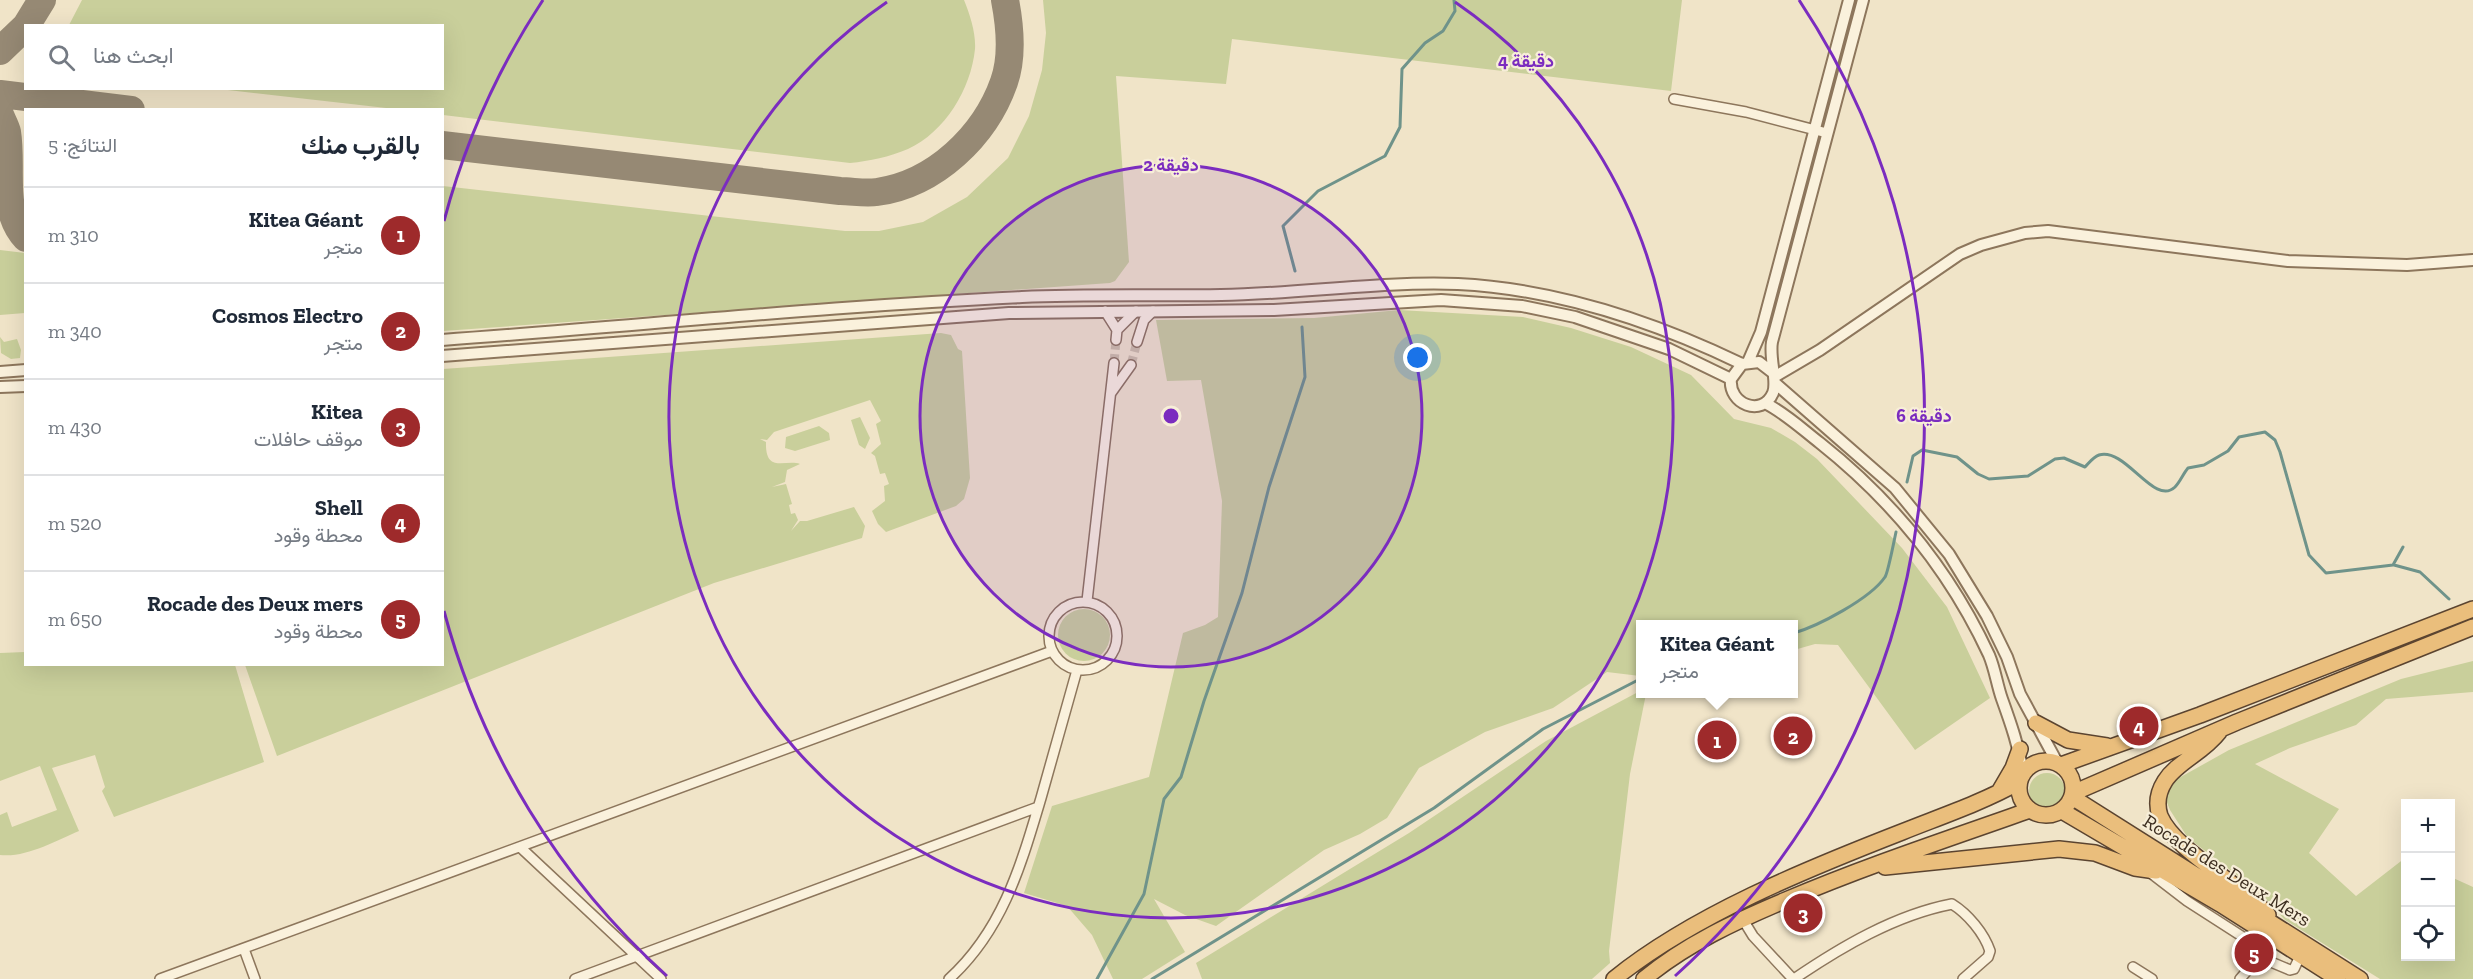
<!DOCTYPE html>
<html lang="ar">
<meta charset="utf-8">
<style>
body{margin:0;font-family:"Zilla Slab",Vazirmatn,serif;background:#f2f2f3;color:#1f2937;direction:rtl}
.controls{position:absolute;right:18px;bottom:18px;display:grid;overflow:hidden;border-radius:0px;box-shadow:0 6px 24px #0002}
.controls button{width:54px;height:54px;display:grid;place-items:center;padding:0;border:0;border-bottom:2px solid #e0e1e3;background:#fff;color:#1f2937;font:30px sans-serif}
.you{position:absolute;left:1418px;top:358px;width:21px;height:21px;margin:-15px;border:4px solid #fff;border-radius:50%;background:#1a73e8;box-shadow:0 0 0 9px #1a73e833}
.badge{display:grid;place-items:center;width:39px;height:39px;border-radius:50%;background:#9e2a2b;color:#fff;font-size:20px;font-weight:700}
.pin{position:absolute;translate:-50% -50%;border:3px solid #fff;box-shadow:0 2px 6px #0006}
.popup{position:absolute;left:1636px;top:620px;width:162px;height:78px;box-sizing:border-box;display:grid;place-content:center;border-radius:0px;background:#fff;filter:drop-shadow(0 2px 4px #0005);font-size:20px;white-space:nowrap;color:#747a83}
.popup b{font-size:22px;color:#1f2937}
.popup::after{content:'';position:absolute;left:50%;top:100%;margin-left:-12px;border:12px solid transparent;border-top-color:#fff}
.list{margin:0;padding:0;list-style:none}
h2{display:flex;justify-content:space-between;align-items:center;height:78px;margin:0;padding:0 24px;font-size:26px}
h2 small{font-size:20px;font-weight:400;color:#747a83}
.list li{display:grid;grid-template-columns:39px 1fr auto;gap:18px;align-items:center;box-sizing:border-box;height:96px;padding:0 24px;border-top:2px solid #e0e1e3}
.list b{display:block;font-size:22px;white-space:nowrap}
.list p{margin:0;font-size:20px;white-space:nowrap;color:#747a83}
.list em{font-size:20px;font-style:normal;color:#747a83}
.icon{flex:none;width:33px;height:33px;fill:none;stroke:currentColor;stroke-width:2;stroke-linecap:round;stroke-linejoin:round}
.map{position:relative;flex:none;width:2473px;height:979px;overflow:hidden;direction:ltr}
.search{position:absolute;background:#fff;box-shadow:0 6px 24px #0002;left:24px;top:24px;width:420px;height:66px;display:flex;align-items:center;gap:15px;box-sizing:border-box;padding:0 21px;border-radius:0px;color:#747a83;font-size:22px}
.panel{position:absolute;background:#fff;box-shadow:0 6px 24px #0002;left:24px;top:108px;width:420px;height:558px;border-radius:0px;direction:rtl}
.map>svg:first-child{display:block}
</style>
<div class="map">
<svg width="2473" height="979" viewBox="0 0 2473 979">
<rect width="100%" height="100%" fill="#f0e4c8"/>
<path fill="#c9cf9b" d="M82,0h882c6,15 12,33 11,49 -4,40 -30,83 -67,100 -19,8 -38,12 -58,14l-407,-48 -1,-5 -47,-1 -176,-20 223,-1v-62l-373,-1z
M1043,0h639l-11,91 -439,-52 -6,45 -110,-8 13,186 -14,19 -5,2 -667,48v-145l402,45h34l44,-9 44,-25 41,-39 21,-42 13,-46 4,-37z
M0,250l25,3v60l-25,2z
M1399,310l124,7 48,11 60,19 60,28 43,44 37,9 24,14 22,17 85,89 45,59 43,91 -75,52 -77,-105 -23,-1 -21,6v-26h-154v52l-33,-4 -54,36 -68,24 -66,36 -32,50 -27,16 -36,16 -108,76 -31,-11 -31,-16 31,53 -43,27h-29l-21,-44 -25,-29 -43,-13 28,-87 97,-29 34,-144 22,-8 13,-8 4,-116 -21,-121 -34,1 -11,-61 158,-2z
M941,333l10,2 7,14 4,2 8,127 -6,21 -8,7 -70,26 -8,-8 -6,-13 13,-10 -1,-15 5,-2 -4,-11 -5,1 -5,-18 -4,-3 10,-9 -5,-20 5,-3 -11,-21 -96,32 -7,8 -7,-1 6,3c-1,32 20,17 34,22l-13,6 -2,12 -13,5 14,-3 6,20 -3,1 2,9 4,-1 3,7 -7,11 9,-10h7l47,-14 11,19 -3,12 -148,45 -437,173 -32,-91 197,-1 1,-295z
M0,337l4,5 13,-3 4,11 -1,8 -9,1 -10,-6z
M860,417l10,21 -5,11 -6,-4 -8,-25z
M819,426l10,7 1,7 -35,11 -10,-3 1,-11z
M1058 635a26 26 0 1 1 52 0a26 26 0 1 1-52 0Z
M25,652l1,12 209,1 29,97 -150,55 -12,-26 3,-4 -10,-32 -43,13 27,63c-24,10 -53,27 -79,24v-40l7,-3 5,15 45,-17 -17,-44 -40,15v-128z
M2473,661v31l-87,7 -30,26 -66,23 -35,16 84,45 -30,44 47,43 49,-38 1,98h44l1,-79 22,10v92h-93l-95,-59 -27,-29 -70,-53 -18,-28 -9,-22 68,-38 172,-71z
M1640,691v3h6l-16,80 -21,177 1,12 -18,16h-390l-6,-16 213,-130 137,-92z
M2029 791a18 18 0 1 1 36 0a18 18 0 1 1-36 0Z"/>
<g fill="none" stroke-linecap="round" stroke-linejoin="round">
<path stroke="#6f938a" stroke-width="3" d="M1295,271l-12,-45 35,-35 67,-35 15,-29 2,-58 23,-26 18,-12 12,-20 -1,-11
M1907,482l6,-26 9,-6 35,7 21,17 11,5 39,-3 27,-17 9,-1 21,9c4,-4 8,-10 14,-12 27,-8 55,52 76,32 5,-5 8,-13 13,-19l16,-3 24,-14 11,-14 26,-5 10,8 5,12 29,103 17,18 67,-8 10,-18
M2394,565l26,7 29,27
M1794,633c24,-7 76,-34 91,-56 3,-4 9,-36 11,-45
M1097,979l47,-85 20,-95 17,-22 23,-76 38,-108 27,-106 36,-110 -3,-50
M1152,979l282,-171 109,-79 97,-50"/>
<path stroke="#968974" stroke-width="28" d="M26,26l16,-26
M0,51l26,-25
M0,94l131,16
M0,115c2,5 6,12 7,17 6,38 -7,78 19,106
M442,145l398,46c12,0 25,3 37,1 58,-8 108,-56 127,-110 9,-25 6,-56 1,-82"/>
<path stroke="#ccc0a6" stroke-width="9" stroke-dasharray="9 4.5" stroke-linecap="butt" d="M1114,363l2,-23
M1131,365l6,-23"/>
<g stroke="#8d765c" stroke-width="12">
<path id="minor" d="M1674,99l72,13 81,21
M1105,311l12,19 -1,10
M1117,330l19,-19
M1137,342l7,-22 9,-9
M1111,393l20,-28
M1087,601l27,-238
M1049 636a34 34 0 1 1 68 0a34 34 0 1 1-68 0Z
M520,847l141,132
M2148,871l39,30 70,45 4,7 -2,4 -19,22
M1742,918l11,18 40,43
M244,949l11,30
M2259,957l31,13 4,-1 6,-13
M2133,967l19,12
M160,979l892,-328
M575,979l463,-172
M949,979c54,-49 72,-114 92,-181 12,-43 24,-85 36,-128
M1794,979c47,-32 101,-64 158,-75 16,10 32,29 38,47l-2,6 -25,22"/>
</g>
<g stroke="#8d765c" stroke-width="14">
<path id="tertiary" d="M442,340c194,-14 387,-34 580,-43 66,-3 133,-1 199,-2 79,-1 158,-14 237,-11 100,5 195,37 284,80
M442,356l567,-43 265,-3 167,-10 81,6 53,11 94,32 62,30
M1748,362l13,-30 88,-332
M0,372l26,-2
M1772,372l-13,-10 -17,2 -11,15c-3,25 31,39 42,14 5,-11 -4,-35 -1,-51l91,-342
M1774,377l46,-27 140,-96 21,-9 44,-12 23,-2 240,30 119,4 66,-5
M1775,383l120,105 54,66 38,62 20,41 13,37 38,70
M0,387l26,-1
M1765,403c20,10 37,26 55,40 73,58 130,128 169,212 6,14 8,30 13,44 9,25 17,48 21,74"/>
</g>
<g stroke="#5b4430" stroke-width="18">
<path id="trunk" d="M2036,723l32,17 39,6
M2219,732c-16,21 -42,30 -54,49 -7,11 -9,23 -5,35 15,35 81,68 108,99
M2019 788a27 27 0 1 1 54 0a27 27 0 1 1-54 0Z
M2061,765l139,-50 273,-106
M1999,792l14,-24 7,-19
M2073,793l164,-71 236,-95
M2072,797l288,182
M2062,811l158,93 118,75
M1885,867l174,-18 36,4 40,15 21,3
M1614,979c79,-64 193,-110 288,-147 40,-16 79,-29 117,-50
M1644,979c42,-35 92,-58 142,-79 80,-34 162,-61 244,-90"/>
</g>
<use href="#minor" stroke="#faf1dc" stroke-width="9"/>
<use href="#tertiary" stroke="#faf1dc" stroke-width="10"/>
<use href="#trunk" stroke="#eabe7c" stroke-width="15"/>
</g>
<circle cx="1171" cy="416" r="251" fill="#7b2cbf" fill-opacity=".12"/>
<g fill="none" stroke="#7b2cbf" stroke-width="3">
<circle cx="1171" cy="416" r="251"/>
<path d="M1455 2A502 502 0 1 1 887 2"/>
<path d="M667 976A753 753 0 0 1 444 611M444 221A753 753 0 0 1 543 0M1799 0A753 753 0 0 1 1675 976"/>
</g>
<g text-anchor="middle" stroke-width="4.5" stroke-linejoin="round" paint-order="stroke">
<g font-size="20" fill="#3d2e20" stroke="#f7eed8">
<text transform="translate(2227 870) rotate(32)" y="7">Rocade des Deux Mers</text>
</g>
</g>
<circle cx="1171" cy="416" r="9" fill="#7b2cbf" stroke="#f7eed8" stroke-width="3"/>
<g font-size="18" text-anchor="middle" font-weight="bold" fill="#7b2cbf" stroke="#f7eed8" stroke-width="4.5" stroke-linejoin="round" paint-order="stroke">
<text x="1526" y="67">4 دقيقة</text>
<text x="1171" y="171">2 دقيقة</text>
<text x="1924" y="422">6 دقيقة</text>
</g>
</svg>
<div class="controls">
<button>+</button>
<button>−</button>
<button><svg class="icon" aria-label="locate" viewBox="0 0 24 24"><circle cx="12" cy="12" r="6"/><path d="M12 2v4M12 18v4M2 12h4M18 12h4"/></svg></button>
</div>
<div class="you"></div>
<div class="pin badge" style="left:1717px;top:740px">1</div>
<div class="popup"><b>Kitea Géant</b>متجر</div>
<div class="pin badge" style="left:1793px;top:736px">2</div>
<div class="pin badge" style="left:1803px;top:913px">3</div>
<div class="pin badge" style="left:2139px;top:726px">4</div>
<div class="pin badge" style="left:2254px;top:953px">5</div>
<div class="search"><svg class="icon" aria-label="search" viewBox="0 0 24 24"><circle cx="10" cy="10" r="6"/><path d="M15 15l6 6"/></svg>ابحث هنا</div>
<section class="panel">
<h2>بالقرب منك<small>النتائج: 5</small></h2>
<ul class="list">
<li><span class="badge">1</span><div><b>Kitea Géant</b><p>متجر</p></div><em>310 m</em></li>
<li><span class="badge">2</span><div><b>Cosmos Electro</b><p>متجر</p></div><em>340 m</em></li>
<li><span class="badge">3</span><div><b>Kitea</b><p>موقف حافلات</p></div><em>430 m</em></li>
<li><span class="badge">4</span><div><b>Shell</b><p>محطة وقود</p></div><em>520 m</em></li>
<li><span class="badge">5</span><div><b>Rocade des Deux mers</b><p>محطة وقود</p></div><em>650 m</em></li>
</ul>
</section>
</div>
